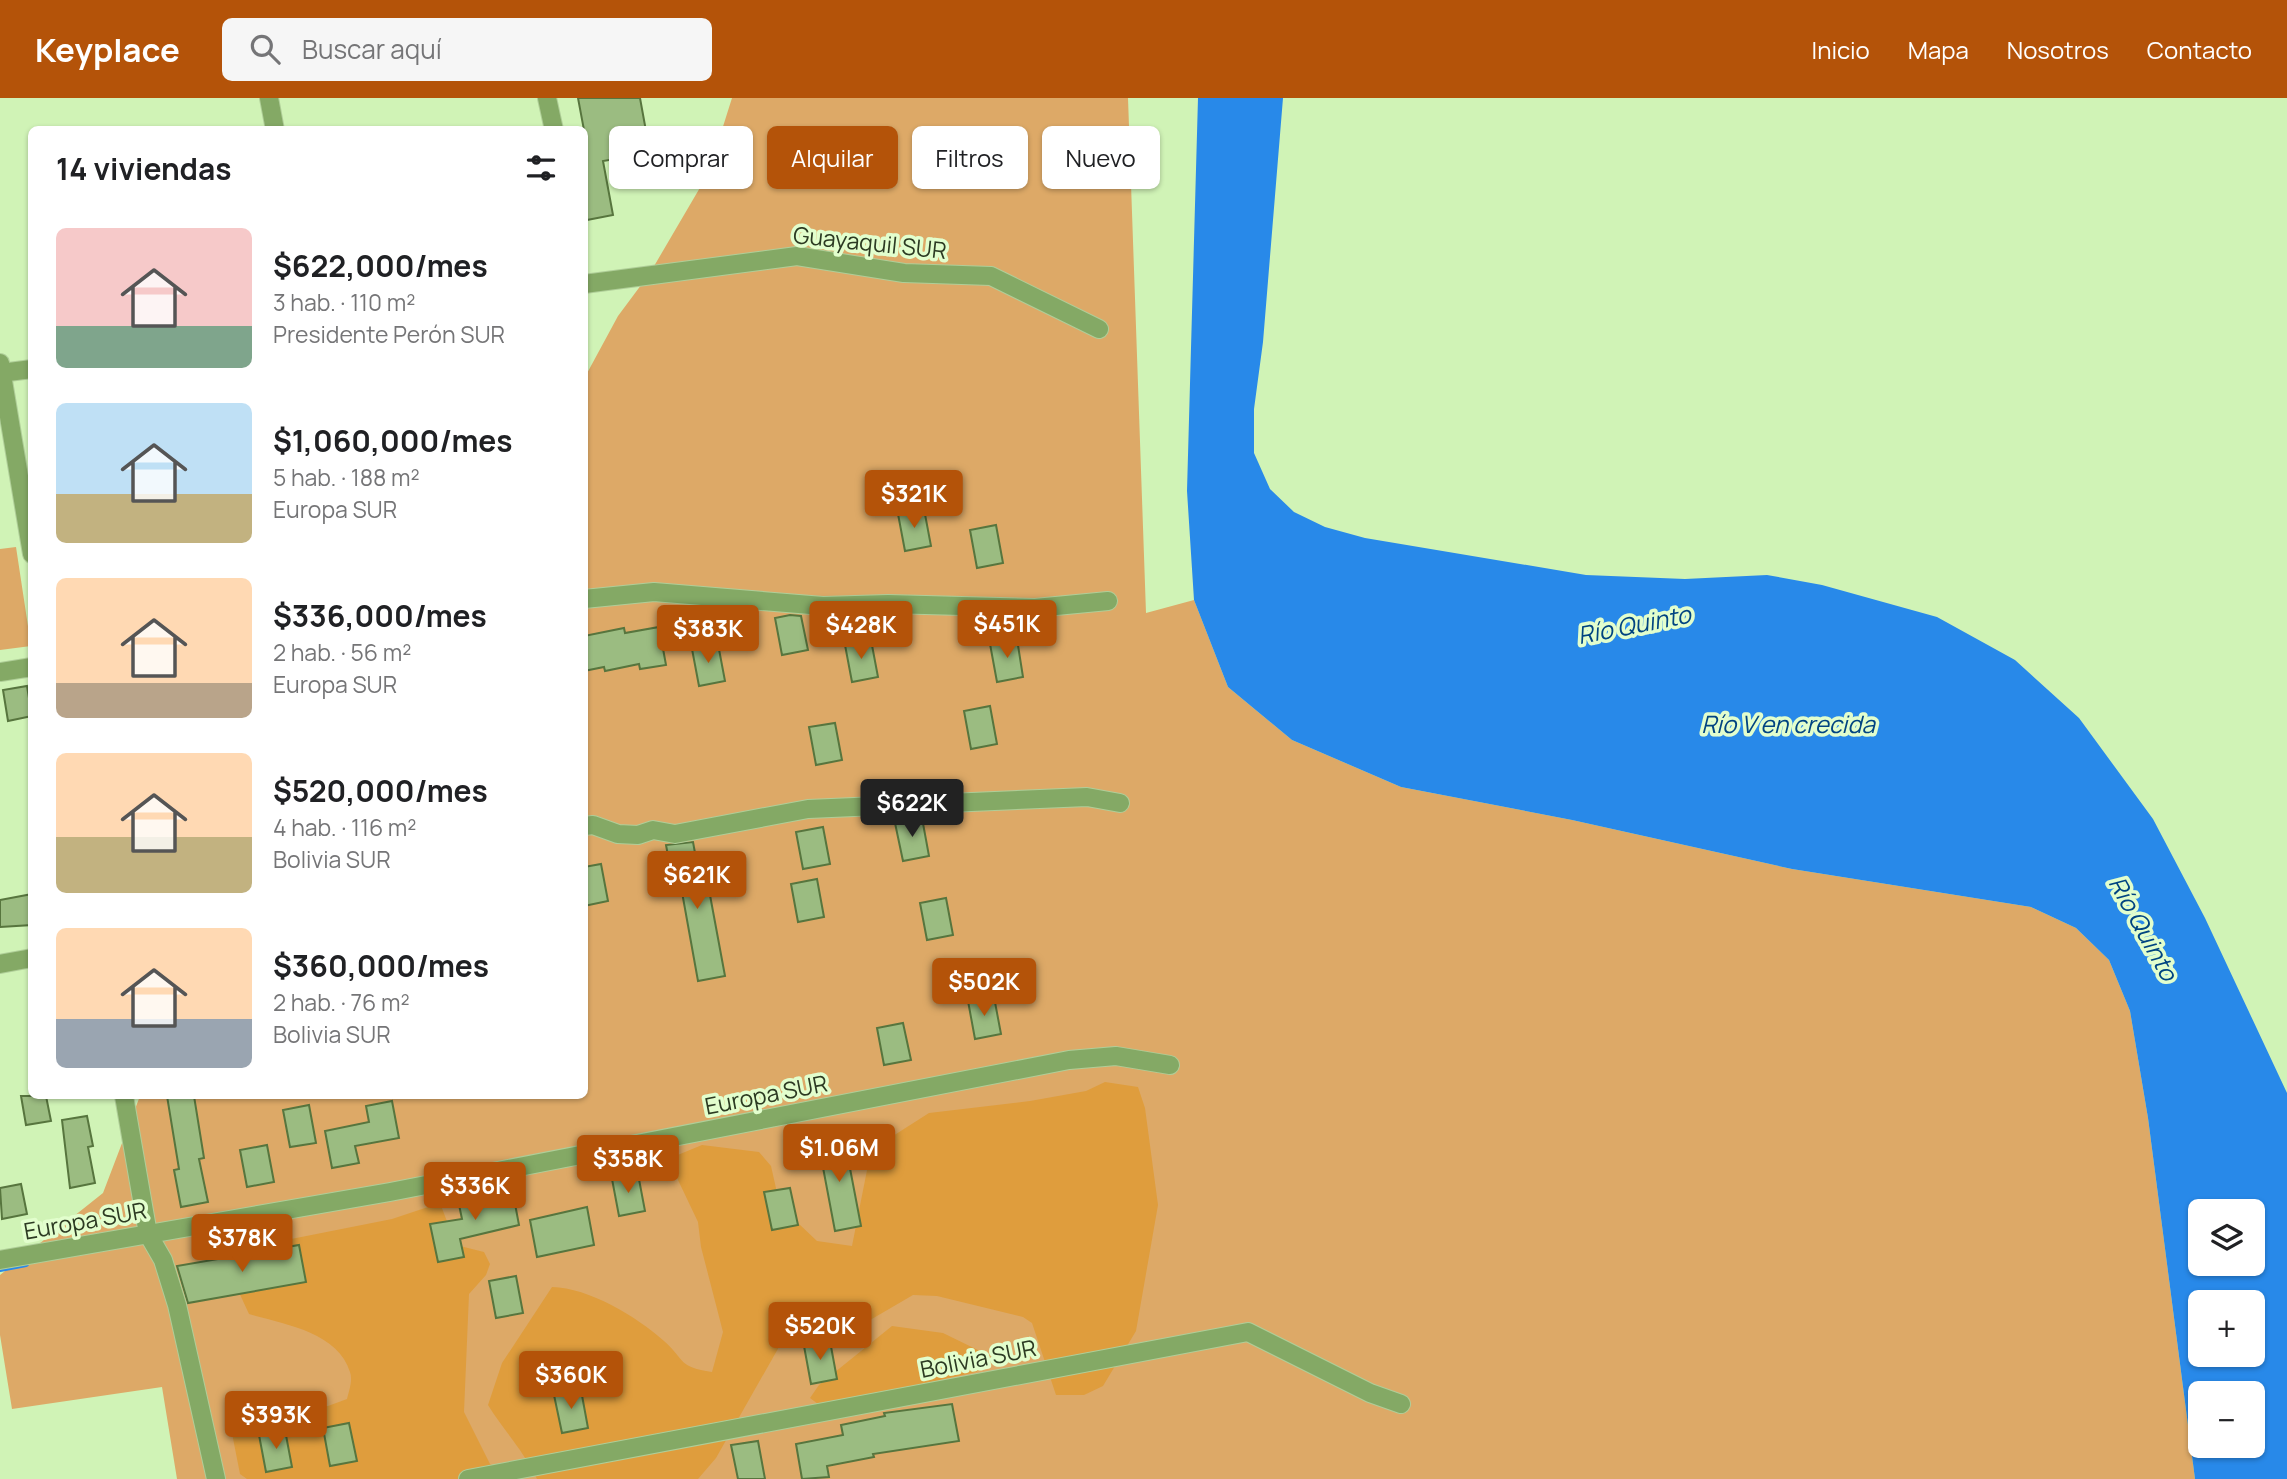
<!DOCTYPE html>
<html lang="es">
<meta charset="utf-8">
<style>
:root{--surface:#fff;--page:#f6f6f6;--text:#202124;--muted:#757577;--accent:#b45309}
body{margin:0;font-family:Manrope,sans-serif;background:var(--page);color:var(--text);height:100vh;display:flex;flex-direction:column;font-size:26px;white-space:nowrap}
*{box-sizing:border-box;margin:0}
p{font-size:23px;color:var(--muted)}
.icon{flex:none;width:38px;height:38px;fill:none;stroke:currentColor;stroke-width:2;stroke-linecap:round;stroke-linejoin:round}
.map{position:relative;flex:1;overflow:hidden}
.drawer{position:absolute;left:28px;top:28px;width:560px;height:973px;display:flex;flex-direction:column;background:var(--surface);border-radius:10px;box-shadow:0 2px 5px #0004}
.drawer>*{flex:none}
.hud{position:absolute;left:609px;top:28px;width:665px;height:63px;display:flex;gap:14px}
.controls{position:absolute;left:2188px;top:1101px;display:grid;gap:14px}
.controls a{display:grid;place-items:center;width:77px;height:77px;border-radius:10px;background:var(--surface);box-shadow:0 2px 5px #0004;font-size:35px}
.price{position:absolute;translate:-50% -60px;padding:0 16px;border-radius:7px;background:var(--accent);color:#fff;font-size:23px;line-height:46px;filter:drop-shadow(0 2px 4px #0008)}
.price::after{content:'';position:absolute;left:50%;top:42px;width:21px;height:16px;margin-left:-10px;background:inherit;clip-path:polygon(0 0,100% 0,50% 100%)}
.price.active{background:#222;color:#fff}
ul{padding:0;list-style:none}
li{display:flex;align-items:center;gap:21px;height:175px;padding:0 28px}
li span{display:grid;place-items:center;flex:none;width:196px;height:140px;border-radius:10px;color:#555}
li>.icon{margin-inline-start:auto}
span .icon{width:84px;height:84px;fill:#fffc;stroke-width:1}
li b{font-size:30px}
h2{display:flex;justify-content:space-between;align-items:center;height:84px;padding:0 28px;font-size:30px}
.chip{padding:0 24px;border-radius:10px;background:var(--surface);box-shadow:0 2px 5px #0004;font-size:24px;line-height:63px}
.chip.active{background:var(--accent);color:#fff}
header{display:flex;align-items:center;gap:42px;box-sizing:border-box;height:98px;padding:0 35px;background:var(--accent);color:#fff}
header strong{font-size:33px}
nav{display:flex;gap:38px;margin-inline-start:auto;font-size:24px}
.search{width:490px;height:63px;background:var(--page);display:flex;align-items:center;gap:18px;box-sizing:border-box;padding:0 24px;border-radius:10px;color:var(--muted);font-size:26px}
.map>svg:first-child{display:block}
</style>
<header>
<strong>Keyplace</strong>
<div class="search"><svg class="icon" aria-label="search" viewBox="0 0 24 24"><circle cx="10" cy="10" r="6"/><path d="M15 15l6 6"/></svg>Buscar aquí</div>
<nav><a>Inicio</a><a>Mapa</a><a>Nosotros</a><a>Contacto</a></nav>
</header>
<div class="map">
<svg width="2287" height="1381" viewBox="0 0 2287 1381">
<rect width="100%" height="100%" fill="#d0f3b6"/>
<path fill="#dda967" d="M 732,0 L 1128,0 L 1146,515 L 1194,502 L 1228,589 L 1292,642 L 1401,689 L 1572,722 L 1792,771 L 2031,809 L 2076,830 L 2109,862 L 2130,913 L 2148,1020 L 2195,1381 L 177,1381 L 162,1289 L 12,1311 L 0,1237 L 0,1177 L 103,1095 L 140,998 L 584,998 L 585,279 L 618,218 L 650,175 L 708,76 Z
M 16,449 L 31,548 L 0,552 L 0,451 Z"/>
<path fill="#df9d3d" d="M 1105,984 L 1138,989 L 1145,1010 L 1158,1107 L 1136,1233 L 1103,1288 L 1084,1297 L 1056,1297 L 1032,1225 L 1023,1219 L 937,1198 L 913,1197 L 841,1239 L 792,1226 L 716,1360 L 698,1381 L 537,1381 C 524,1353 504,1333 488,1307 L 502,1265 L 552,1189 C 589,1190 636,1218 664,1243 C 686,1263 678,1269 712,1274 L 723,1234 L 701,1149 L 698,1124 L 668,1061 L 702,1047 L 759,1054 L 771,1068 L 780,1108 L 817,1143 L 852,1148 L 871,1052 L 929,1015 L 1030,1003 L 1086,993 Z
M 440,1105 L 456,1147 L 484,1154 L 490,1166 L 486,1177 L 469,1196 L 464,1314 L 490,1366 L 520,1381 L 247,1381 L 240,1376 L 229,1320 L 244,1311 L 328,1308 L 347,1301 C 349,1293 353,1282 350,1274 C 338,1234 284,1226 249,1216 L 237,1190 L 266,1146 L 392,1121 Z
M 892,1228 L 943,1235 L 986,1256 L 990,1265 L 976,1274 L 846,1303 L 818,1306 L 810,1300 L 819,1287 Z"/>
<path fill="#2889e9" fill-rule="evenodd" d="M 1198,0 L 1283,0 L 1263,244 L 1254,311 L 1254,355 L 1270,391 L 1294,414 L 1325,429 L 1365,440 L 1586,477 L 1685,481 L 1767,477 L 1822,487 L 1937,519 L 2015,562 L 2079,620 L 2153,721 L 2205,820 L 2287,995 L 2287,1381 L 2195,1381 L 2148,1020 L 2130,913 L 2109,862 L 2076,830 L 2031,809 L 1792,771 L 1572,722 L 1401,689 L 1292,642 L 1228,589 L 1194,502 L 1187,393 ZM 2200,1113 L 2252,1113 L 2252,1166 L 2200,1166 ZM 2200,1204 L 2252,1204 L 2252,1256 L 2200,1256 ZM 2200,1295 L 2252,1295 L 2252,1348 L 2200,1348 Z"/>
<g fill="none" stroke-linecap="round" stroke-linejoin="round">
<path stroke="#2889e9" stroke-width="6" d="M 0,1171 L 26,1166"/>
</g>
<path fill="#9bbc81" stroke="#57753e" stroke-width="2" d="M 578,0 L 640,0 L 650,55 L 603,63 L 613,117 L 587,122 L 584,32 Z
M 924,411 L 931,448 L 905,453 L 898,416 Z
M 996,427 L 1003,465 L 977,470 L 970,432 Z
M 790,517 L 801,518 L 808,552 L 782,557 L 775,520 Z
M 659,529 L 666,567 L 640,571 L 639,566 L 605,573 L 604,569 L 584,573 L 584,538 L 624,530 L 625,535 Z
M 1017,541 L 1023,579 L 997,584 L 990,546 Z
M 871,542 L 878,579 L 852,584 L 845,547 Z
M 718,546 L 725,583 L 699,588 L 692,551 Z
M 27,588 L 32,618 L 8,623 L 3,592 Z
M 990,608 L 997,646 L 971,651 L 964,613 Z
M 835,625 L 842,662 L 816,667 L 809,629 Z
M 922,720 L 929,758 L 903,763 L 895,725 Z
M 823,729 L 830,766 L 803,771 L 796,734 Z
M 693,744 L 700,782 L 707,781 L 725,878 L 698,883 L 680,783 L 673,784 L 666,747 Z
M 601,766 L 608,803 L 584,808 L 584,769 Z
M 817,781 L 824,819 L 798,824 L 791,786 Z
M 32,796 L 32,827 L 0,829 L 0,802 Z
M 946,800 L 953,837 L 927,842 L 920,805 Z
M 994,899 L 1001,936 L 975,941 L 968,903 Z
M 903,925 L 911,962 L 884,967 L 877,930 Z
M 21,998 L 46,998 L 51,1023 L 26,1027 Z
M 167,998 L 194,998 L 204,1060 L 199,1061 L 208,1104 L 181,1109 L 174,1072 L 179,1071 Z
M 392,1003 L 399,1040 L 355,1048 L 359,1065 L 332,1070 L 325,1033 L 369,1024 L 366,1008 Z
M 309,1007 L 316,1045 L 290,1049 L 283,1012 Z
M 87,1018 L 93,1048 L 88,1049 L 95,1085 L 70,1090 L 62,1022 Z
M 844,1039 L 861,1128 L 835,1133 L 818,1043 Z
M 267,1047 L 274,1084 L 247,1089 L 240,1052 Z
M 638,1076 L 645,1113 L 619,1118 L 612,1081 Z
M 21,1086 L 27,1116 L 2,1121 L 0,1090 Z
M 512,1090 L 519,1127 L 460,1141 L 464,1159 L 438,1164 L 430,1126 L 462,1121 L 458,1102 Z
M 790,1090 L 798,1127 L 772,1132 L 764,1094 Z
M 587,1109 L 594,1147 L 537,1159 L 530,1122 Z
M 299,1147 L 306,1184 L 188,1205 L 177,1168 Z
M 516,1178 L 523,1215 L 496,1220 L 489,1183 Z
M 830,1243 L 837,1281 L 811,1286 L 804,1248 Z
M 581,1292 L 588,1330 L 562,1335 L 554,1297 Z
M 952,1306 L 959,1343 L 873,1356 L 874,1359 L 827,1368 L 829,1379 L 802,1381 L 796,1346 L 843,1337 L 841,1327 L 885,1318 L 884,1315 Z
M 349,1325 L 357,1363 L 330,1368 L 323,1330 Z
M 285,1332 L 292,1369 L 266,1374 L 259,1337 Z
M 758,1343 L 765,1381 L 738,1381 L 731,1347 Z"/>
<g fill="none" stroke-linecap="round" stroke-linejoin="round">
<g stroke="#afce98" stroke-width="20">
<path id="street" d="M 269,0 L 275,32
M 547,0 L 554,32
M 584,186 L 797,158 L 904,175 L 991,178 L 1099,231
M 0,265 L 32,456
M 0,275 L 32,271
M 584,501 L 654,494 L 823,508 L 888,506 L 1035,510 L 1108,503
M 0,574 L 32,569
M 584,728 L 593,727 L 618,736 L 638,737 L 653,732 L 675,736 L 808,711 L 1087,699 L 1120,705
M 0,866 L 32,860
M 124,998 L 148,1136 L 163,1162 L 177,1207 L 216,1381
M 0,1162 L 390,1094 L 1069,962 L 1116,958 L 1170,967
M 468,1381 L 1248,1234 L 1370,1295 L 1401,1306"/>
</g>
<use href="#street" stroke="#84a965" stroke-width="18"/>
</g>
<g text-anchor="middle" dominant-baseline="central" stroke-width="7" stroke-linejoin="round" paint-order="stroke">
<g font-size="23" fill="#2c3a22" stroke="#e2fecd">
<text transform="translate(870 144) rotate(6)">Guayaquil SUR</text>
<text transform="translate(766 996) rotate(-11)">Europa SUR</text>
<text transform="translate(85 1122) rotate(-10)">Europa SUR</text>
<text transform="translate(978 1260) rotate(-11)">Bolivia SUR</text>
</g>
<g font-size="24" font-style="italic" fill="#004481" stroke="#e2fecd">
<text transform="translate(1634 526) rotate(-11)">Río Quinto</text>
<text x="1788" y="625">Río V en crecida</text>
<text transform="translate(2144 830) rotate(61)">Río Quinto</text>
</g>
</g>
</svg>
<div class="controls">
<a><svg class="icon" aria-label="layers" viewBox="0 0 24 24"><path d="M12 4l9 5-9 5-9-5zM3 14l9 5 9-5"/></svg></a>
<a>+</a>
<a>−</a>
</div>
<b class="price" style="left:914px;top:432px">$321K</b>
<b class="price" style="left:1007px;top:562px">$451K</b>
<b class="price" style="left:861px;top:563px">$428K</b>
<b class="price" style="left:708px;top:567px">$383K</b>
<b class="price active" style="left:912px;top:741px">$622K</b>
<b class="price" style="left:697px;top:813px">$621K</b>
<b class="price" style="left:984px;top:920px">$502K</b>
<b class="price" style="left:839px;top:1086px">$1.06M</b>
<b class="price" style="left:628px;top:1097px">$358K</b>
<b class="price" style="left:475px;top:1124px">$336K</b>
<b class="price" style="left:242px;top:1176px">$378K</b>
<b class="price" style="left:820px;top:1264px">$520K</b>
<b class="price" style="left:571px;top:1313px">$360K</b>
<b class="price" style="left:276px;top:1353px">$393K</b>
<div class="hud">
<a class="chip">Comprar</a>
<a class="chip active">Alquilar</a>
<a class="chip">Filtros</a>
<a class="chip">Nuevo</a>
</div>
<section class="drawer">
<h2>14 viviendas<svg class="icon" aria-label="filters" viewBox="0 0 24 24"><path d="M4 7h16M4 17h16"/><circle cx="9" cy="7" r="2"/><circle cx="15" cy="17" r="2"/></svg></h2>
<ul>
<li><span style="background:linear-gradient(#f6c9c9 70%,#7fa58c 0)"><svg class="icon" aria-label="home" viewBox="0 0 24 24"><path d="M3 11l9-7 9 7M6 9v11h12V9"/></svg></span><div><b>$622,000/mes</b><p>3 hab. · 110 m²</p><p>Presidente Perón SUR</p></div></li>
<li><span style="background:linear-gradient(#bfe0f5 65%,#c2b280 0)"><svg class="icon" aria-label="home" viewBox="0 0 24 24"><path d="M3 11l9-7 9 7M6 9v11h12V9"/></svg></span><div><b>$1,060,000/mes</b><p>5 hab. · 188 m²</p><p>Europa SUR</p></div></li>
<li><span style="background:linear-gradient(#ffd9b3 75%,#b9a48a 0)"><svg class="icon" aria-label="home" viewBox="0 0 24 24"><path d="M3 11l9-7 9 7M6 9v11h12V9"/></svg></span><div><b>$336,000/mes</b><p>2 hab. · 56 m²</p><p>Europa SUR</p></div></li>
<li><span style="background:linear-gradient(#ffd9b3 60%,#c2b280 0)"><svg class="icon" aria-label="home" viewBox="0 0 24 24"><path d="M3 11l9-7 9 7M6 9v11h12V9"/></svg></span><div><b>$520,000/mes</b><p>4 hab. · 116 m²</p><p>Bolivia SUR</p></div></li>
<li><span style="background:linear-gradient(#ffd9b3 65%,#9aa5b1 0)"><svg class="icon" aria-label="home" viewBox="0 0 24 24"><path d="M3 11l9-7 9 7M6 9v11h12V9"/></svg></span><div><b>$360,000/mes</b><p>2 hab. · 76 m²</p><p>Bolivia SUR</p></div></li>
</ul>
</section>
</div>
